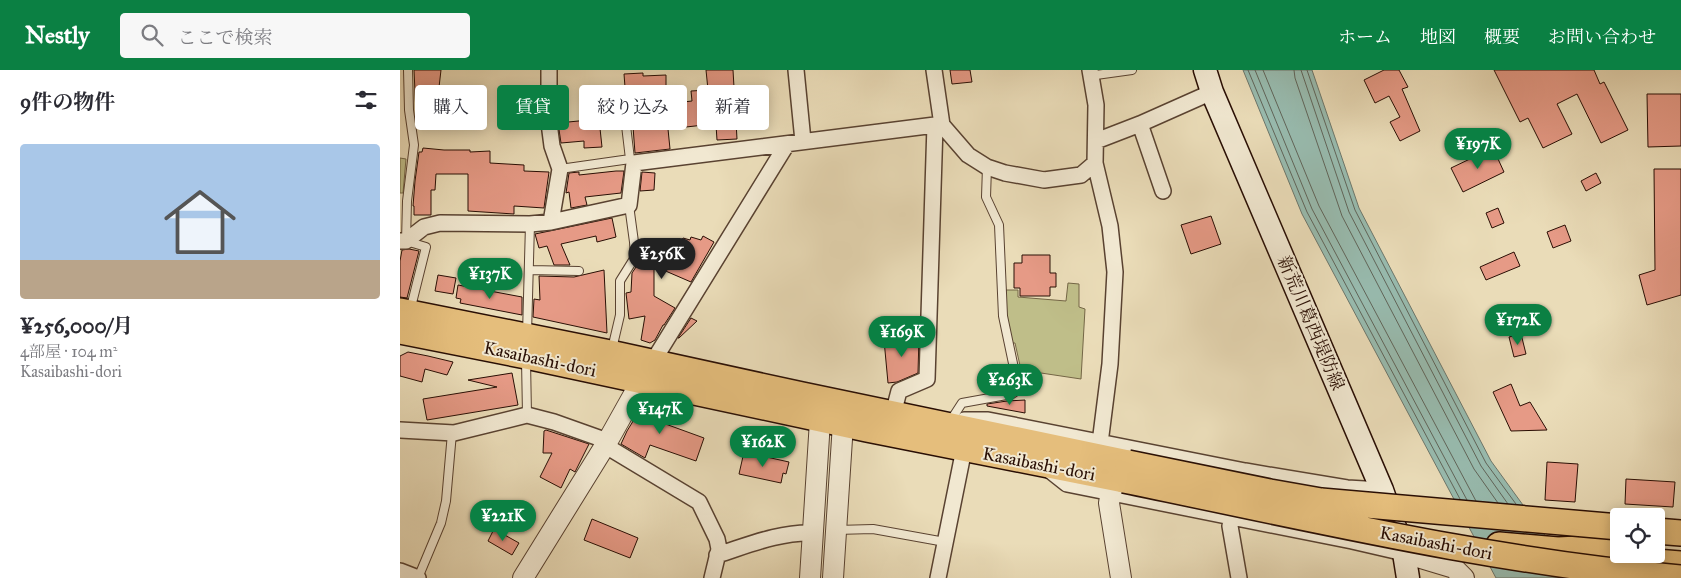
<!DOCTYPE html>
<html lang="ja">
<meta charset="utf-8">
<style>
:root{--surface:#fff;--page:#f7f7f7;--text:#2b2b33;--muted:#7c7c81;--accent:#0b8043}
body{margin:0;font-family:"IM FELL Great Primer","Noto Serif JP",serif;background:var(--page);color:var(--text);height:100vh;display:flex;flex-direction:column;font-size:19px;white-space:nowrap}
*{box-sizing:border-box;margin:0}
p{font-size:16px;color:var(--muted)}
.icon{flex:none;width:28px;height:28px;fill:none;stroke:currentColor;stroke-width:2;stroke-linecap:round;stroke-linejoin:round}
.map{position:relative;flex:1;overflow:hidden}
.panel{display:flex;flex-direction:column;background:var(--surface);width:400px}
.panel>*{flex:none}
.banner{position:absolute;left:15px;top:15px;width:475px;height:45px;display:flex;gap:10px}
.fabs{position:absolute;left:1210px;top:438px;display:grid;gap:10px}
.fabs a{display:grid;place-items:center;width:55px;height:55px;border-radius:5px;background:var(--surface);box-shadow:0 2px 12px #0003;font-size:25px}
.price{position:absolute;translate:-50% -42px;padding:0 11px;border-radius:18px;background:var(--accent);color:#fff;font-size:16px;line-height:32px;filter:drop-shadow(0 1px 2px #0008)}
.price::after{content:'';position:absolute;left:50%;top:30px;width:15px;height:11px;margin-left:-8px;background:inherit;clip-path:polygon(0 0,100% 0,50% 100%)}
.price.active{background:#222;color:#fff}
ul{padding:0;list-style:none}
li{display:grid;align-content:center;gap:10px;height:265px;padding:0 20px}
li span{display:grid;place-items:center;height:155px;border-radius:5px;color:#555}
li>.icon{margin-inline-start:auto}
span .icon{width:90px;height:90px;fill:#fffc;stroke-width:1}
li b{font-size:21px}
h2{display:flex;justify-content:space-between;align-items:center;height:60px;padding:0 20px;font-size:21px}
.tag{padding:0 18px;border-radius:5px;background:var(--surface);box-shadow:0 2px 12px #0003;font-size:18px;line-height:45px}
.tag.active{background:var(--accent);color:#fff}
header{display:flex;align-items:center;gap:30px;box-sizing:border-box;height:70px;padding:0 25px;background:var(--accent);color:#fff}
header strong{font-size:24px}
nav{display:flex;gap:28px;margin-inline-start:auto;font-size:18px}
.search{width:350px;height:45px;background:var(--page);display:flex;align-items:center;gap:12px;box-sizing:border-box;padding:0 18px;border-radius:5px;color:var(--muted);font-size:19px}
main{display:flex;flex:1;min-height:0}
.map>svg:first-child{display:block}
</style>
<header>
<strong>Nestly</strong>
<div class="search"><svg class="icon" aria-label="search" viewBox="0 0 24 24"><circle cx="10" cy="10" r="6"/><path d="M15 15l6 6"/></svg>ここで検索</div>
<nav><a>ホーム</a><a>地図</a><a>概要</a><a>お問い合わせ</a></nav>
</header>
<main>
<section class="panel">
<h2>9件の物件<svg class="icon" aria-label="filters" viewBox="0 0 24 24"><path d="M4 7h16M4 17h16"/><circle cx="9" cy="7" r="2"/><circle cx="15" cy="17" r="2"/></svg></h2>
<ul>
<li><span style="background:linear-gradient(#a9c7e8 75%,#b9a48a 0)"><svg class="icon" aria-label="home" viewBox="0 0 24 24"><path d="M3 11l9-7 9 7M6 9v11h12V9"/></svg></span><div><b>¥256,000/月</b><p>4部屋 · 104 m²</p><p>Kasaibashi-dori</p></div></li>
</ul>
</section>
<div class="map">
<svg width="1281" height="508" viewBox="0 0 1281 508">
<rect width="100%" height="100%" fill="#eadcb8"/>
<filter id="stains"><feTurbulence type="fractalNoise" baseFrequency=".004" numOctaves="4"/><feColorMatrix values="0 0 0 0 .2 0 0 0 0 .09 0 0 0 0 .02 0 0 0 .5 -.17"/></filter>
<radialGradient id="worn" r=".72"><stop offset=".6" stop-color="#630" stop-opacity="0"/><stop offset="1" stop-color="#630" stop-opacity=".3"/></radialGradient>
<path fill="#bfbe89" stroke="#746646" d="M 0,88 L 6,89 L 3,123 L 0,123 Z
M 668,213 L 679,214 L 679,237 L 685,239 L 681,309 L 621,300 L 615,273 L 612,273 L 605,249 L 606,220 L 618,220 L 618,227 L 666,231 Z"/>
<path fill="#98bcb0" stroke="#6c766b" d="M 843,0 L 912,0 L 959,138 L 1091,391 L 1176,508 L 1096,508 L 902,144 Z"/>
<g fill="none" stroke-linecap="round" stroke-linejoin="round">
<path stroke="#60655a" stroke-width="1" d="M 848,0 L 907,142 L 1060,429
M 855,0 L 912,139 L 1067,430
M 863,0 L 919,136 L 1076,431
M 894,0 L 895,8 L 942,146 L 1074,399 L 1098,433
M 901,0 L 949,142 L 1081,396 L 1108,434
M 907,0 L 955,140 L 1086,393 L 1116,434"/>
</g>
<path fill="#e69a86" stroke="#290e04" d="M 14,0 L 41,0 L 38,26 L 70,24 L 71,41 L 16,44 Z
M 306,0 L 333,0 L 337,69 L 317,70 L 316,55 L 305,56 L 304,55 L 268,59 L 270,79 L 235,83 L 230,17 L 225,17 L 224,4 L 243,3 L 243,6 L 266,5 L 266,34 L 292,31 L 291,21 L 308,20 Z
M 550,0 L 570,0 L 572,12 L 552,14 Z
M 984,0 L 999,0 L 1008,17 L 1002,19 L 1020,61 L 1000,71 L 990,52 L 1000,47 L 989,26 L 975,33 L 964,10 Z
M 1094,0 L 1194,0 L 1200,14 L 1204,12 L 1228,60 L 1201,73 L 1177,24 L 1157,34 L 1172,64 L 1143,78 L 1128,48 L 1120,52 Z
M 1247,24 L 1281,24 L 1281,76 L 1248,77 Z
M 110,34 L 140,36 L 140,52 L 109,50 Z
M 199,49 L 202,77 L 184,78 L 184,71 L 161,73 L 158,53 Z
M 23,78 L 44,80 L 70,80 L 70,82 L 90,81 L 90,93 L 124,95 L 124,101 L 149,102 L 144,138 L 114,136 L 114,144 L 68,141 L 68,104 L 36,104 L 35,120 L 31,120 L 31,145 L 14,145 L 14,136 L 13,136 L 15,111 L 19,82 L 22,82 Z
M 1093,78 L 1104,102 L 1063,122 L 1051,98 Z
M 1254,99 L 1281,99 L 1281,225 L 1247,235 L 1239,205 L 1255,200 Z
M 216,101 L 224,101 L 221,123 L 185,127 L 187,135 L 171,138 L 169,122 L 166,123 L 169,103 L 179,102 L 179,105 Z
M 242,102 L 255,103 L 254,120 L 240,121 Z
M 1196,103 L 1201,113 L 1186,121 L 1181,111 Z
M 1098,138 L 1104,153 L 1092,158 L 1086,143 Z
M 811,146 L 821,174 L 791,184 L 781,155 Z
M 212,148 L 216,167 L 197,172 L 196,166 L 161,174 L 170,195 L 154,195 L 147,176 L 139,178 L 135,164 Z
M 1165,155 L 1171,171 L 1153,178 L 1147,162 Z
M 303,166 L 314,172 L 291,212 L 254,196 L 254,226 L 275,238 L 264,255 L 263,255 L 255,270 L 250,273 L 241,270 L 245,246 L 229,249 L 226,223 L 231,222 L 232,203 L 236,197 L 242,197 L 241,174 L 281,172 L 283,168 L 290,170 L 291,167 L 301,170 Z
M 9,179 L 19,181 L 7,228 L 0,227 L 0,191 L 2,180 Z
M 1114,182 L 1120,196 L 1086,210 L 1080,197 Z
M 622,185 L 650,185 L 650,203 L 656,203 L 656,217 L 650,217 L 650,226 L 620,226 L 620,218 L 614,218 L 614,193 L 622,193 Z
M 204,200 L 207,263 L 133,247 L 134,229 L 140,230 L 139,206 L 174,207 Z
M 38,205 L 56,208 L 53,224 L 35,221 Z
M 58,215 L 122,227 L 122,245 L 60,233 L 61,229 L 56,228 Z
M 291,248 L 297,251 L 279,268 L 278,268 Z
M 1121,264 L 1126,284 L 1114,287 L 1109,267 Z
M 519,267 L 518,303 L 497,312 L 488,313 L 484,270 Z
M 8,282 L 28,286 L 53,292 L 47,305 L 25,299 L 22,312 L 0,306 L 0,286 Z
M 112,303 L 118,335 L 27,350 L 23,329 L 97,317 L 68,310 Z
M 1111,314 L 1120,336 L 1130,332 L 1147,360 L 1111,361 L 1093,322 Z
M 625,330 L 625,343 L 587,336 L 587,334 L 607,331 Z
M 251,332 L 267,335 L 260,352 L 304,368 L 296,391 L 250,375 L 245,388 L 221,374 L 227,361 L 243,335 Z
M 146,360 L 189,374 L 175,402 L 170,399 L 161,418 L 140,407 L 152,383 L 143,383 L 144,361 Z
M 344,382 L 389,392 L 386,404 L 383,403 L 381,413 L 339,404 Z
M 1147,392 L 1178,394 L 1175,432 L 1145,430 Z
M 1226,409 L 1275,412 L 1273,437 L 1225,434 Z
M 192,449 L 238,468 L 230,488 L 184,470 Z
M 94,459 L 119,473 L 112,485 L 88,471 Z"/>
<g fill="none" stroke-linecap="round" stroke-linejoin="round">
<g stroke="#594231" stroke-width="10">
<path id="service" d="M 8,0 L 9,40 L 14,75 L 7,131 L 6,171 L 26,177 L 10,241
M 691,10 L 696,5 L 732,0
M 222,22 L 230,89
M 160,99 L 230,89 L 234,93
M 130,200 L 179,201
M 127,264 L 130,154
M 212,279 L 220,245 L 220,211 L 235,187 L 234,172 L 229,135
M 126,290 L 127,345
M 551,350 L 562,333 L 612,324 L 615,322 L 615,303 L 603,246 L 599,155 L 586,127 L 587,97
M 436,460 L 473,459 L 545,472
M 18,508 L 41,453 L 46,431 L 52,363"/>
</g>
<g stroke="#594231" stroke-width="18">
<path id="minor" d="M 149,0 L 149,53 L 152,76 L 160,99 L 151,152
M 396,0 L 403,71
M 534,0 L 542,55
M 690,0 L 696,35 L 695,93 L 710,156 L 715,202 L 710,294 L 700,373
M 740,54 L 763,121
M 696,71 L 740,54 L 812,22
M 0,171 L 6,171 L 24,157 L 40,153 L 130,154 L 151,152 L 229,135 L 234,93 L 535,55 L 542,55 L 568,85 L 587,97 L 605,103 L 644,110 L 681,105 L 695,93
M 252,293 L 387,74
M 493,344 L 499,321 L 527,309 L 535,55
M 564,350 L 588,350 L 845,401 L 947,418 L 982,420
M 0,360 L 54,363 L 127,345 L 154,352 L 199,368 L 211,379 L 299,432 L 317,469 L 319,479 L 312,508
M 648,399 L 667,414 L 952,471 L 1004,483
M 832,447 L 830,456 L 839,508
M 317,485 C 349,475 379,462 412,463
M 0,501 L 18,508
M 538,508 L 564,379"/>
</g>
<g stroke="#594231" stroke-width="22">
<path id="tertiary" d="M 711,422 L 709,433 L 721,508
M 1004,483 L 1054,498 L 1064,508
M 123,508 L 206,374 L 248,299
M 410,508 L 421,335
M 433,508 L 444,338"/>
</g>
<g stroke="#290e04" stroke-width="25">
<path id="secondary" d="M 805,0 L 812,22 L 982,420 L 1004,483 L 1008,508"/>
</g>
<g stroke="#290e04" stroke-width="28">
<path id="primary" d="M 0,241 L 210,283 L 402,325 L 728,393
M 0,261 L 126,286 L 467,359 L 724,410
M 1256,461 L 1281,463
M 1099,475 L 1158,480 L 1219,477
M 1199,496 L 1207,488 L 1281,494"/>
</g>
<use href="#service" stroke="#f1e8d1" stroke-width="8"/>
<use href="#minor" stroke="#f1e8d1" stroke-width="15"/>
<use href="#tertiary" stroke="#f1e8d1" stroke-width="20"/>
<use href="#secondary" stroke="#f1e8d1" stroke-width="22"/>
<use href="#primary" stroke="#e5be7c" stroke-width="25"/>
<g stroke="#290e04" stroke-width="28" stroke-linecap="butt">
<path id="primary-bridge" d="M 728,393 L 870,422 L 921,431 L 1219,457
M 724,410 C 909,448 1093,492 1281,508"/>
</g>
<use href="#primary-bridge" stroke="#e5be7c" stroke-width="25"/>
</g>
<g text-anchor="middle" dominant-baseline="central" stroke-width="4" stroke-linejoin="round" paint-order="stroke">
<g font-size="18" fill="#290e04" stroke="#f1e8d1">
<text transform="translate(911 253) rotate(67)">新荒川葛西堤防線</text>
<text transform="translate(140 289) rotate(12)">Kasaibashi-dori</text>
<text transform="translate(639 394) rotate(11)">Kasaibashi-dori</text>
<text transform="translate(1036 473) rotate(11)">Kasaibashi-dori</text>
</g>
</g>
<rect width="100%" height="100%" filter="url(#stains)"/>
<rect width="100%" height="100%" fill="url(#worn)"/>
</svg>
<div class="fabs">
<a><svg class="icon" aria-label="locate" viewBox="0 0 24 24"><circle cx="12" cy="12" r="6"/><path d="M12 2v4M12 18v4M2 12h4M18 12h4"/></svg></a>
</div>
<b class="price" style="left:1078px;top:100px">¥197K</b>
<b class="price active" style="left:262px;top:210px">¥256K</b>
<b class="price" style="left:90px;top:230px">¥137K</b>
<b class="price" style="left:1118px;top:276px">¥172K</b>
<b class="price" style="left:502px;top:288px">¥169K</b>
<b class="price" style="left:610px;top:336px">¥263K</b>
<b class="price" style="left:260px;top:365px">¥147K</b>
<b class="price" style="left:363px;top:398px">¥162K</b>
<b class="price" style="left:103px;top:472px">¥221K</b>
<div class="banner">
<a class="tag">購入</a>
<a class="tag active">賃貸</a>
<a class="tag">絞り込み</a>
<a class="tag">新着</a>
</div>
</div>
</main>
